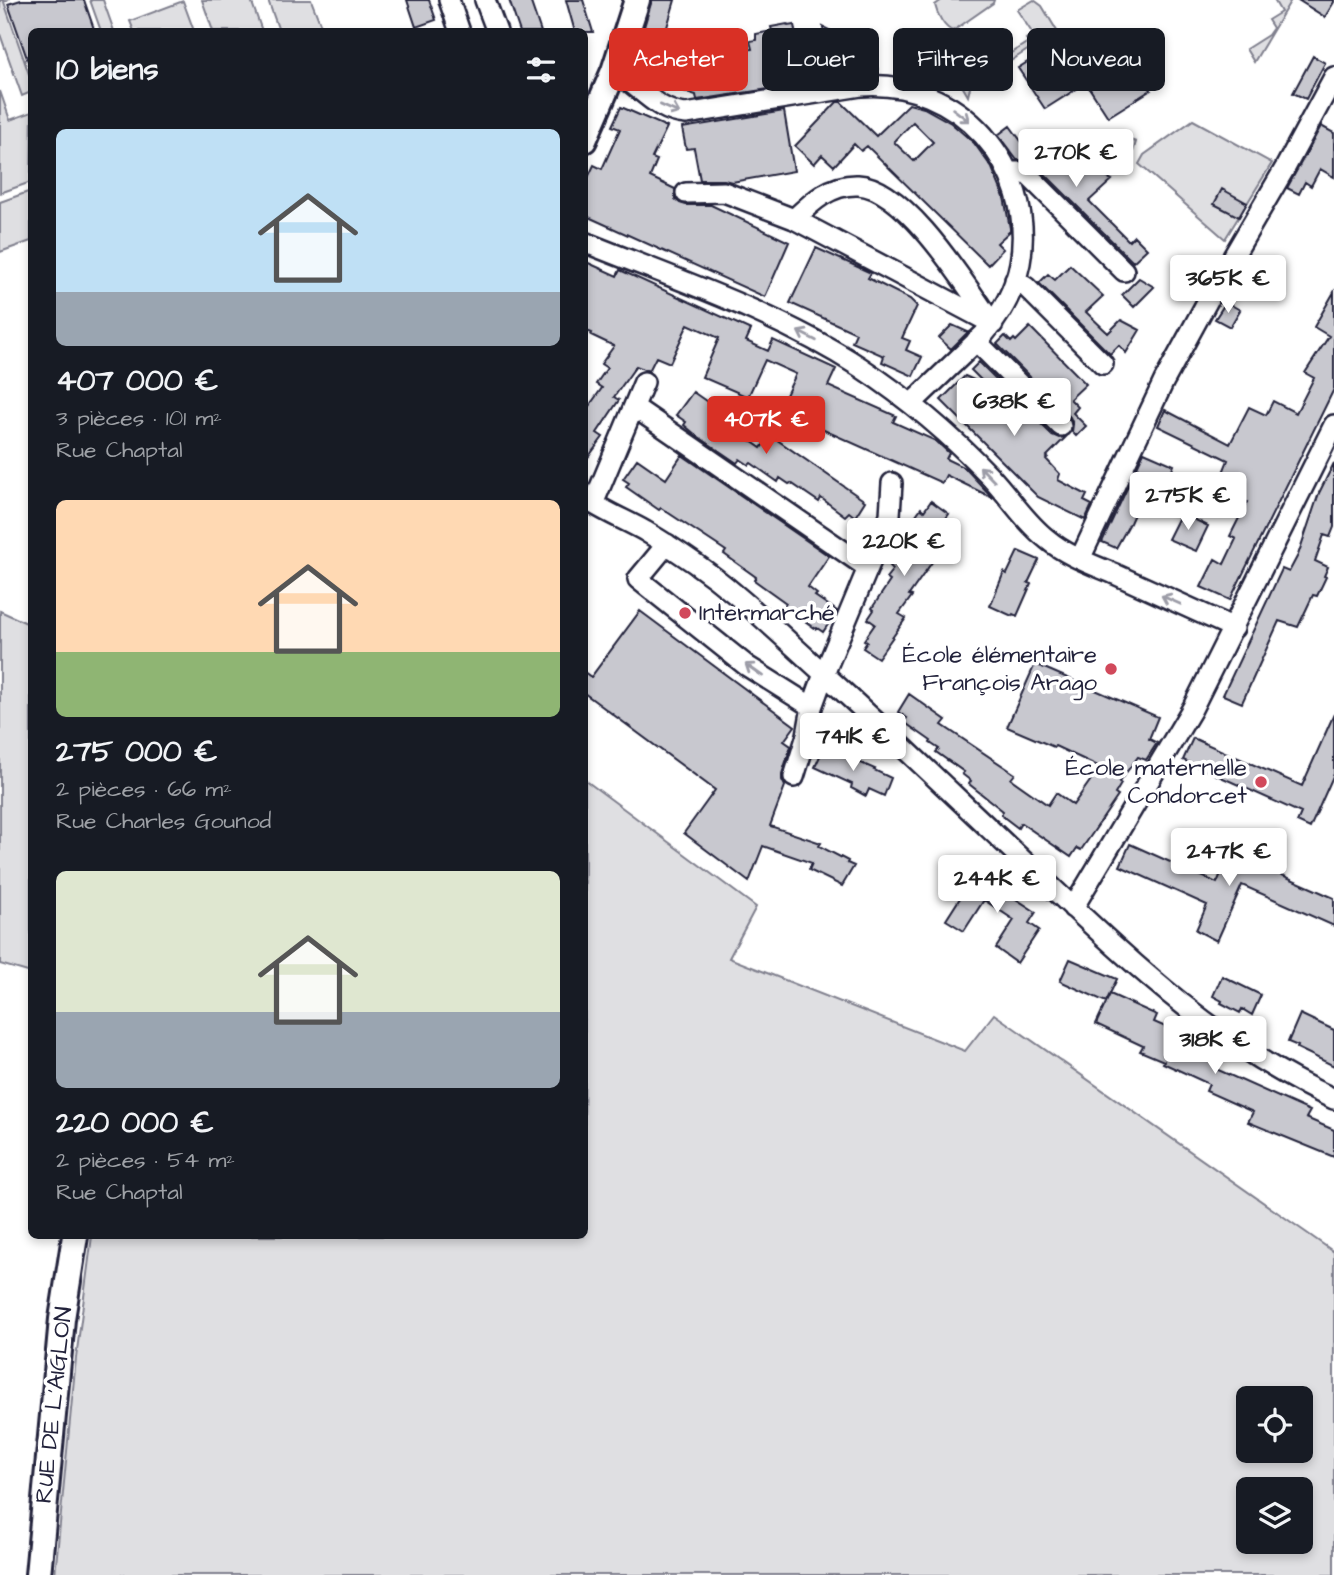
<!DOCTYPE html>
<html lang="fr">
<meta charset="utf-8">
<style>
:root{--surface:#171b24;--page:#20242c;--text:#f1f3f6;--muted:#9ea1a6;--accent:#d93025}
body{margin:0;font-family:"Architects Daughter",sans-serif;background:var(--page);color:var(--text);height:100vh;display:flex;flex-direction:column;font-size:26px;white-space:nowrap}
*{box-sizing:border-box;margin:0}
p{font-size:23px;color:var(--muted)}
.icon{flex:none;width:38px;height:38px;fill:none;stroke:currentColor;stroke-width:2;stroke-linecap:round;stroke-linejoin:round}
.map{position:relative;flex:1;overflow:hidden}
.sheet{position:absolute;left:28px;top:28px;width:560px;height:1211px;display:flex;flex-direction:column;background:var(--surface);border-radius:10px;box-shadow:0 4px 10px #0003}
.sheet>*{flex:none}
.banner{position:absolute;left:609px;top:28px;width:620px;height:63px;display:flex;gap:14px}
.fabs{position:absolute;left:1236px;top:1386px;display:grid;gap:14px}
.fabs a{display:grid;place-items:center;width:77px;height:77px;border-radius:10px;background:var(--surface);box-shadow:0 4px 10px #0003;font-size:35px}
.price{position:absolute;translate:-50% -60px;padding:0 16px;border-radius:7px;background:#fff;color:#222;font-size:23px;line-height:46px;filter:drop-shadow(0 2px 4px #0008)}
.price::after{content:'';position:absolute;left:50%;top:42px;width:21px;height:16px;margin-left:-10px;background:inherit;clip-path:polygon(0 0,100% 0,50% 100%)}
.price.selected{background:var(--accent);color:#fff}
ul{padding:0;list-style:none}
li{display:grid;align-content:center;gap:14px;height:371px;padding:0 28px}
li span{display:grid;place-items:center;height:217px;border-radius:10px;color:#555}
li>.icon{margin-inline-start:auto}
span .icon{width:126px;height:126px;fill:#fffc;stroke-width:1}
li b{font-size:30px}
h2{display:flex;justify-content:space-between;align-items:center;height:84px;padding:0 28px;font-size:30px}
.pill{padding:0 24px;border-radius:10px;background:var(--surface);box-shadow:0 4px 10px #0003;font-size:24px;line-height:63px}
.pill.selected{background:var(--accent);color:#fff}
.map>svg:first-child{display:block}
</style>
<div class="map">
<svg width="1334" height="1575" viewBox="0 0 1334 1575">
<rect width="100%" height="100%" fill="#fff"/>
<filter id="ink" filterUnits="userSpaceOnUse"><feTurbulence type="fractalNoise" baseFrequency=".0143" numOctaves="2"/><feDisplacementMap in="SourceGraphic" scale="14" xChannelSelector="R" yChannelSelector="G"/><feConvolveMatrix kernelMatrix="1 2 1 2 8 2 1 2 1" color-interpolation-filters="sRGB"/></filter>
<g filter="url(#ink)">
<path fill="#dfdfe2" stroke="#80808e" stroke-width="2" fill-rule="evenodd" d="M 0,0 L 7,0 L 4,2 L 31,80 L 31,92 L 22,96 L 0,34 Z
M 90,0 L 103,0 L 114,31 L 101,31 Z
M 202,0 L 251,0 L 262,31 L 213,31 Z
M 268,0 L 311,0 L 323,31 L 279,31 Z
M 942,0 L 994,0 L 993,3 L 953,31 C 944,28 937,14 935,5 Z
M 1034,0 L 1042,6 L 1057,31 L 975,84 L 977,75 L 1028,42 L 1026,39 L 1033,34 L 1017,10 Z
M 1274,0 L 1291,0 L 1254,62 L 1246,49 L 1268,35 L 1273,28 L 1268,20 L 1281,12 Z
M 183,1 L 194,31 L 134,31 L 130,21 Z
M 962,41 L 976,62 L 968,96 L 954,72 L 950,49 Z
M 0,91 L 10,120 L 32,112 L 31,182 L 0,193 Z
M 1193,120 L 1272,163 L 1225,239 L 1139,164 L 1144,155 Z
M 1102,131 L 1136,142 L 1129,165 L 1095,154 Z
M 31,191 L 31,241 L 0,252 L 0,202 Z
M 0,611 L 31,625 L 31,973 L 0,964 Z
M 585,780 L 756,907 L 729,958 L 965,1051 L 994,1014 L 1334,1252 L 1334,1575 L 55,1575 L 76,1358 L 92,1236 L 584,1236 ZM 1248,1398 L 1300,1398 L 1300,1451 L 1248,1451 ZM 1248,1489 L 1300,1489 L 1300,1542 L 1248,1542 Z"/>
<path fill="#c8c8cf" stroke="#22223b" stroke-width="2" fill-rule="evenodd" d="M 21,0 L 84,0 L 95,32 L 32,32 L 32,63 L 29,64 L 8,4 Z
M 407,0 L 429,0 L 436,20 L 416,27 Z
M 509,0 L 530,0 L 541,32 L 520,32 Z
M 566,0 L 583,0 L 593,32 L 575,32 Z
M 652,0 L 675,0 L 665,34 L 669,36 L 659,67 L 639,61 L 649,29 L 644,27 Z
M 1298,0 L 1334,0 L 1334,2 L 1325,17 Z
M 787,24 L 788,26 L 794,25 L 797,41 L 824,36 L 823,27 L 841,36 L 846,61 L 875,56 L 878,72 L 697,100 L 696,95 L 671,87 L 679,66 L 700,72 L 718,69 L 717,63 L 719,63 L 718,55 L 752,49 L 750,41 L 756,40 L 756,34 L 772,31 L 771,27 Z
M 1061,41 L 1084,76 L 1125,49 L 1151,90 L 1108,117 L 1086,83 L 1045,109 L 1018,68 Z
M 949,47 L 962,67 L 939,82 L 927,61 Z
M 1313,56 L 1325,63 L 1306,99 L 1293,93 Z
M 837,102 L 841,102 L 876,136 L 909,104 L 924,108 L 951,123 L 974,143 L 992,168 L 1004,197 L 1010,228 L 1010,231 L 997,243 L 1003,249 L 988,265 L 867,146 L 861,151 L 854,144 L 834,166 L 822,155 L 814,164 L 795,146 ZM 913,122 L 933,142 L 914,161 L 894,142 Z
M 621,107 L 667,127 L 652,158 L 657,160 L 650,177 L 675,189 L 675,199 L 680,203 L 686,205 L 711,205 L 789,242 L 765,297 L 584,215 L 584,186 L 594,165 L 602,169 L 620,129 L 612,126 Z
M 784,111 L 794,171 L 732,182 L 724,180 L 700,180 L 694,148 L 686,149 L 682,128 Z
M 1010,126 L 1038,164 L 1045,157 L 1049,161 L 1057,150 L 1112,180 L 1089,201 L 1129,241 L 1134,236 L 1147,249 L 1133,262 L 1034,163 L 1026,160 L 1017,160 L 998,135 Z
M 1321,126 L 1334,133 L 1334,177 L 1320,169 L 1311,186 L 1305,182 L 1299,194 L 1287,188 Z
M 1222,189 L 1247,203 L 1239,217 L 1214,204 Z
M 816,248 L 871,273 L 868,278 L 910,299 L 917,306 L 902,338 L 910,341 L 906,350 L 922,357 L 913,376 L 882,362 L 884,356 L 852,342 L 856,333 L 790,303 Z
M 584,261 L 617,276 L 620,270 L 751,330 L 746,341 L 768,351 L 773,340 L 836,369 L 828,386 L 896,416 L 893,422 L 936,441 L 949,453 L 946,459 L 965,468 L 993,498 L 946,475 L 942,483 L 779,410 L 796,374 L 765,360 L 748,397 L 702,377 L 719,338 L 688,324 L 670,363 L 656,357 L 649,371 L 636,366 L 614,397 L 619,400 L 597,433 L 603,437 L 584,463 L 584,413 L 602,388 L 596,384 L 607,368 L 601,364 L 614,346 L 591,335 L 592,333 L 584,330 Z
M 1070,265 L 1103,296 L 1086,312 L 1108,333 L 1121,320 L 1140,330 L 1126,353 L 1119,345 L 1110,354 L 1039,283 L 1048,274 L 1055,280 Z
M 1139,278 L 1154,287 L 1134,307 L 1122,295 Z
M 1334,292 L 1334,389 L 1230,600 L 1201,587 L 1215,559 L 1224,564 L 1236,539 L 1230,536 L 1247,502 L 1236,497 L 1238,494 L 1218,485 L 1228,460 L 1158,426 L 1165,410 L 1230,444 L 1249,407 L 1266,415 L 1273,401 L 1296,413 L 1314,378 L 1305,373 L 1329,336 L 1314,327 Z
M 1226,302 L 1240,310 L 1230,327 L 1215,319 Z
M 952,325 L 968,332 L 951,349 L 939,338 Z
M 1030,327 L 1086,384 L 1070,399 L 1078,407 L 1073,413 L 1086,426 L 1076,436 L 1072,432 L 1073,424 L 1070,417 L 997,344 L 1005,336 L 1011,342 L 1014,339 L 1016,341 Z
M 979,362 L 1052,435 L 1059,438 L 1066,437 L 1047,456 L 1048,457 L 1046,459 L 1060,474 L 1058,480 L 1087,495 L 1084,501 L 1092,505 L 1085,520 L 1038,497 L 941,400 L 965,376 L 987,386 L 971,370 Z
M 693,392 L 729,417 L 725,423 L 761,448 L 770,435 L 865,501 L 855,517 L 849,512 L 845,516 L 821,498 L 819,502 L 791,483 L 789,484 L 780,478 L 778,482 L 751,463 L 749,465 L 740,459 L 737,463 L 696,435 L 684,425 L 686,422 L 676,415 Z
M 1144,452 L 1174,465 L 1169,478 L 1153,471 L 1130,523 L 1116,548 L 1102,542 Z
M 682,455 L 829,556 L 808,587 L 817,594 L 815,596 L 837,611 L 823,632 L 817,628 L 816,629 L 784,606 L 786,603 L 754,580 L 756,577 L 724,554 L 726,551 L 661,508 L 659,510 L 626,487 L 629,483 L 623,479 L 637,459 L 666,479 Z
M 1334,463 L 1334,527 L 1330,537 L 1324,535 L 1315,561 L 1328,567 L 1324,576 L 1326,577 L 1317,596 L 1313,595 L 1298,627 L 1279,621 L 1242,703 L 1223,695 L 1282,569 L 1289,572 L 1298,555 L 1319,493 Z
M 931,501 L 949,514 L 925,548 L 937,555 L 909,595 L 912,596 L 899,614 L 906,618 L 878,658 L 863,648 L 867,642 L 864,640 L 875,624 L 868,619 L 874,610 L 872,608 L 890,581 L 886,578 L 893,569 L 890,566 L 909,540 L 906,537 L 912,529 L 908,526 L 921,508 L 924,511 Z
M 1181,513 L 1208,526 L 1196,551 L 1168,539 Z
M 1018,551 L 1039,560 L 1028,583 L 1031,584 L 1017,616 L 1013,614 L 1012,616 L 990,606 L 1004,572 L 1007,574 Z
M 640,611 L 795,726 L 784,741 L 791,746 L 782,774 L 782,780 L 785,786 L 770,826 L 821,843 L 819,846 L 848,861 L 847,863 L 854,866 L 842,886 L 809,870 L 812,863 L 763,846 L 749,882 L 684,833 L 715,790 L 584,693 L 584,672 L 591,677 Z
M 1035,664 L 1158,717 L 1149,739 L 1157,743 L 1146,760 L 1138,757 L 1119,782 L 1121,784 L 1115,794 L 1118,796 L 1081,850 L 1077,848 L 1071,857 L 1021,823 L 1018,828 L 1001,815 L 1003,811 L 969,784 L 971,781 L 962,774 L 964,772 L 936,752 L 939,749 L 930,743 L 931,741 L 904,722 L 907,718 L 898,712 L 909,694 L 946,720 L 942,725 L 1015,774 L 1011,779 L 1048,805 L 1056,793 L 1073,805 L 1100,767 L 1055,746 L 1054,747 L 1007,727 Z
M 1334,714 L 1334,774 L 1310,828 L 1297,822 L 1301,813 L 1183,760 L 1193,738 L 1302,786 Z
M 824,747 L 875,769 L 874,770 L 891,778 L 884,796 L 869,789 L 866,796 L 851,788 L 852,784 L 815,767 Z
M 1130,844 L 1217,883 L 1230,852 L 1334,898 L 1334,926 L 1242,885 L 1217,941 L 1196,930 L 1207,905 L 1120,866 Z
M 976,873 L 1036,912 L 1029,923 L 1039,930 L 1017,963 L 996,948 L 1014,920 L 984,900 L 964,931 L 946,920 Z
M 1070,959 L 1117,979 L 1106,1002 L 1060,981 Z
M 1222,976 L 1261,995 L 1252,1015 L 1242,1009 L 1240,1013 L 1221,1003 L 1222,1001 L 1213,996 Z
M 1110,994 L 1157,1015 L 1154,1022 L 1177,1032 L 1173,1041 L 1219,1062 L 1216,1069 L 1310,1111 L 1306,1118 L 1334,1130 L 1334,1157 L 1248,1122 L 1253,1112 L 1206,1091 L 1209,1084 L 1163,1063 L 1164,1061 L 1140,1051 L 1143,1046 L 1096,1024 Z
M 1300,1014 L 1334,1030 L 1334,1066 L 1297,1048 L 1298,1046 L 1288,1042 Z"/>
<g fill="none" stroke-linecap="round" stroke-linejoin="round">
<g stroke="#22223b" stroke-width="24">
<path id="minor" d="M 449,0 L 460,32
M 485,0 L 497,32
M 614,71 C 639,85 656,112 686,114 L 861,86 C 958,78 1037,166 1020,263 C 1015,290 1002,313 984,334 L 911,404
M 1008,172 L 1025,172 L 1124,271
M 686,193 L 724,192 L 794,219 L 993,324
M 794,219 C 813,201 831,184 858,185 C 905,187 965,284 990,320
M 584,242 C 678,280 775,312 860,367 C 907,398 951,435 990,476 C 1009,496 1025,522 1047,539 C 1067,556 1094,565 1117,575 C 1156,593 1195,610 1234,628
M 1015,280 L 1026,287 L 1103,364
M 976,341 L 1061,426
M 634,407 L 868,568
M 584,498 C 603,511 625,520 645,531 C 677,550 708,571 736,595 C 766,620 794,647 823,673 C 898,741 970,811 1044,880 C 1135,966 1218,1046 1334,1099
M 593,504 L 644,382
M 667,544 L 638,579 L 747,666 L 812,707
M 1080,559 L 1164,381 L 1213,291 L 1285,168 L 1334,77
M 794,777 L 807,735 L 812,707 L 824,674 L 890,515 L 892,483
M 1073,908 L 1192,709 L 1334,425"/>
</g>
<g stroke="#22223b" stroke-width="30">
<path id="major" d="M 584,140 L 614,71 L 637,0
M 38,1575 L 62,1319 L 75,1236"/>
</g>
<use href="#minor" stroke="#fff" stroke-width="19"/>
<use href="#major" stroke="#fff" stroke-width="24"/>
</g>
<defs><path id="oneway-shaft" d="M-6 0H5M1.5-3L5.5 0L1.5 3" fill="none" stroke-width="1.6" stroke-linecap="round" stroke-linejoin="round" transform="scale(1.75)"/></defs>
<g stroke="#9c9ca7">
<use href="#oneway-shaft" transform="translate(670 109) rotate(23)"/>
<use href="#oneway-shaft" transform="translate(961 115) rotate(37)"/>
<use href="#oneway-shaft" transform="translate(807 336) rotate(-153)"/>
<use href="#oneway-shaft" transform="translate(987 474) rotate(-134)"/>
<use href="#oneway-shaft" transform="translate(1171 600) rotate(-156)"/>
<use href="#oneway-shaft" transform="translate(754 670) rotate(-145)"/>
</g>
</g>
<g fill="#d1495b" stroke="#fff" stroke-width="2.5">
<circle cx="685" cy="613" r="7"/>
<circle cx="1111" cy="669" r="7"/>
<circle cx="1261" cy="782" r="7"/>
</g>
<g text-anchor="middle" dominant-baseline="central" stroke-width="7" stroke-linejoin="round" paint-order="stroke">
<g font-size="24" fill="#22223b" stroke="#fff" text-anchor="end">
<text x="699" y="613" text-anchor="start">Intermarché</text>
<text x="1097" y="655">École élémentaire<tspan x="1097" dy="28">François Arago</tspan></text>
<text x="1247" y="768">École maternelle<tspan x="1247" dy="28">Condorcet</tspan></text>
</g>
<g font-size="24" fill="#22223b" stroke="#fff">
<text transform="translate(54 1405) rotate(-84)">RUE DE L'AIGLON</text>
</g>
</g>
</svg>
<div class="fabs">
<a><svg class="icon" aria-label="locate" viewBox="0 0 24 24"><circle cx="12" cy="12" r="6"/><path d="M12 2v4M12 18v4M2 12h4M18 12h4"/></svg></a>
<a><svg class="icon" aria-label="layers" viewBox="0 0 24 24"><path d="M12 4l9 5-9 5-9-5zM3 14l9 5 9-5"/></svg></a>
</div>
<b class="price" style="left:1076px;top:189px">270K €</b>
<b class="price" style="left:1228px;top:315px">365K €</b>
<b class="price" style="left:1014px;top:438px">638K €</b>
<b class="price selected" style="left:766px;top:456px">407K €</b>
<b class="price" style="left:1188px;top:532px">275K €</b>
<b class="price" style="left:904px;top:578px">220K €</b>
<b class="price" style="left:853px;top:773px">741K €</b>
<b class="price" style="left:1229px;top:888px">247K €</b>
<b class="price" style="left:997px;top:915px">244K €</b>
<b class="price" style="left:1215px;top:1076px">318K €</b>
<div class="banner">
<a class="pill selected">Acheter</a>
<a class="pill">Louer</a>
<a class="pill">Filtres</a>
<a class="pill">Nouveau</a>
</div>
<section class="sheet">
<h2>10 biens<svg class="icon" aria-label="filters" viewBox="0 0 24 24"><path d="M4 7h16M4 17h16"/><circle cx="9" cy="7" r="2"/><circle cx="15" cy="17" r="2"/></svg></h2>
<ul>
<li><span style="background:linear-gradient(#bfe0f5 75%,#9aa5b1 0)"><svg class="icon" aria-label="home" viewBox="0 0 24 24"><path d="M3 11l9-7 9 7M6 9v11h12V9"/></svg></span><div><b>407 000 €</b><p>3 pièces · 101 m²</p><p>Rue Chaptal</p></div></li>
<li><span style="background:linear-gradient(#ffd9b3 70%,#8fb573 0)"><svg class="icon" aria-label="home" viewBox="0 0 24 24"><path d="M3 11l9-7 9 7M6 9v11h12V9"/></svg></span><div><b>275 000 €</b><p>2 pièces · 66 m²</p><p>Rue Charles Gounod</p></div></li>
<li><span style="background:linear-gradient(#dfe7d0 65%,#9aa5b1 0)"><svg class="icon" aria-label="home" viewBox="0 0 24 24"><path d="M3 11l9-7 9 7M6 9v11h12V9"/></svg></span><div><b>220 000 €</b><p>2 pièces · 54 m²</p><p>Rue Chaptal</p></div></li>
</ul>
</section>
</div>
